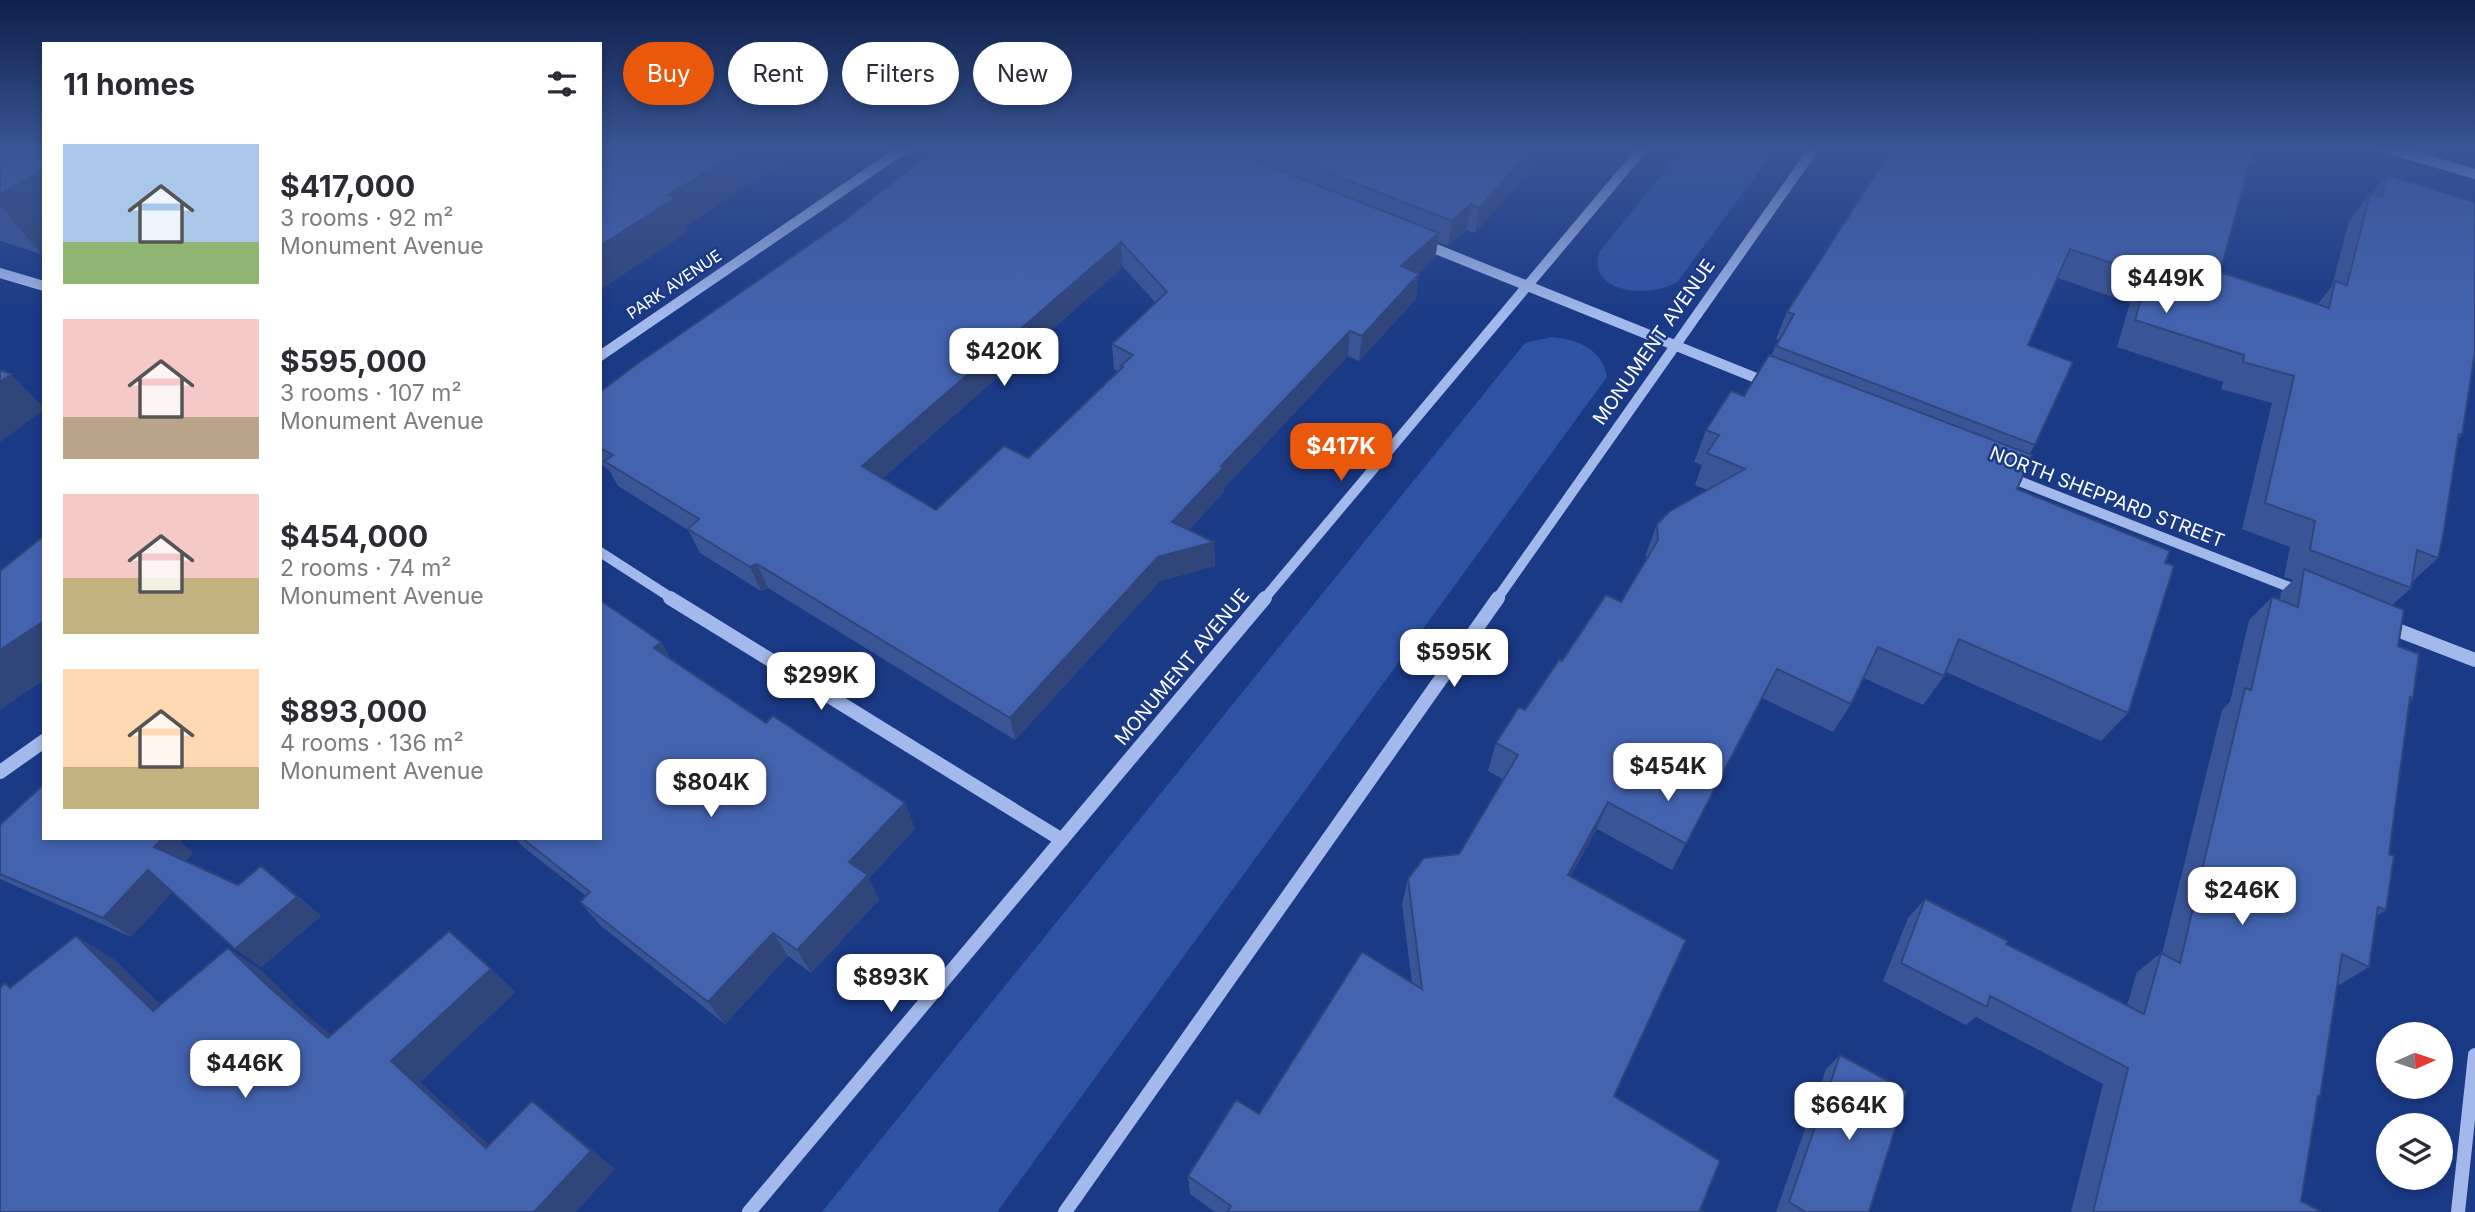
<!DOCTYPE html>
<meta charset="utf-8">
<style>
:root{--surface:#fff;--page:#f2f2f3;--text:#2b2b33;--muted:#7c7c81;--accent:#ea580c}
body{margin:0;font-family:Inter,sans-serif;background:var(--page);color:var(--text);height:100vh;display:flex;flex-direction:column;font-size:26px;white-space:nowrap}
*{box-sizing:border-box;margin:0}
p{font-size:23px;color:var(--muted)}
.icon{flex:none;width:38px;height:38px;fill:none;stroke:currentColor;stroke-width:2;stroke-linecap:round;stroke-linejoin:round}
.map{position:relative;flex:1;overflow:hidden}
.sheet{position:absolute;left:42px;top:42px;width:560px;height:798px;display:flex;flex-direction:column;background:var(--surface);border-radius:0px;box-shadow:0 4px 10px #0003}
.sheet>*{flex:none}
.banner{position:absolute;left:623px;top:42px;width:665px;height:63px;display:flex;gap:14px}
.needle{width:46px;rotate:87deg}
.tools{position:absolute;left:2376px;top:1022px;display:grid;gap:14px}
.tools a{display:grid;place-items:center;width:77px;height:77px;border-radius:50%;background:var(--surface);box-shadow:0 4px 10px #0003;font-size:35px}
.price{position:absolute;translate:-50% -60px;padding:0 16px;border-radius:14px;background:#fff;color:#222;font-size:23px;line-height:46px;filter:drop-shadow(0 2px 4px #0008)}
.price::after{content:'';position:absolute;left:50%;top:42px;width:21px;height:16px;margin-left:-10px;background:inherit;clip-path:polygon(0 0,100% 0,50% 100%)}
.price.selected{background:var(--accent);color:#fff}
ul{padding:0;list-style:none}
li{display:flex;align-items:center;gap:21px;height:175px;padding:0 21px}
li span{display:grid;place-items:center;flex:none;width:196px;height:140px;border-radius:0px;color:#555}
li>.icon{margin-inline-start:auto}
span .icon{width:84px;height:84px;fill:#fffc;stroke-width:1}
li b{font-size:30px}
h2{display:flex;justify-content:space-between;align-items:center;height:84px;padding:0 21px;font-size:30px}
.tag{padding:0 24px;border-radius:32px;background:var(--surface);box-shadow:0 4px 10px #0003;font-size:24px;line-height:63px}
.tag.selected{background:var(--accent);color:#fff}
.map>svg:first-child{display:block}
</style>
<div class="map">
<svg width="2475" height="1212" viewBox="0 0 2475 1212">
<rect width="100%" height="100%" fill="#1b3a86"/>
<path fill="#2e52a4" d="M 1684,147 L 1777,147 L 1678,281 C 1653,299 1584,294 1600,251 Z
M 1551,337 C 1577,339 1602,348 1607,377 L 997,1212 L 822,1212 L 1525,343 Z"/>
<g fill="none" stroke-linecap="round" stroke-linejoin="round">
<path stroke="#a3b9ec" stroke-width="10" d="M 2382,147 L 2475,174
M 1421,243 L 1771,384
M 0,273 L 44,286
M 600,356 L 906,147
M 2006,476 L 2302,592
M 600,552 L 673,599
M 1264,599 L 1644,147
M 1497,599 L 1815,147"/>
<path stroke="#a3b9ec" stroke-width="14" d="M 670,598 L 1062,840
M 2387,626 L 2475,660
M 0,772 L 44,741
M 749,1212 L 1265,598
M 1065,1212 L 1498,598
M 2458,1212 L 2475,1055"/>
</g>
<path fill="#3a5596" fill-rule="evenodd" d="M 0,147 L 41,254 L 0,241 Z
M 941,147 L 1551,147 L 1475,233 L 1467,230 L 1448,246 L 1438,242 L 1435,258 L 1418,273 L 1416,299 L 1359,361 L 1348,356 L 1224,488 L 1224,492 L 1189,530 L 1214,542 L 1215,566 L 1160,581 L 1015,740 L 768,588 L 761,591 L 700,553 L 688,530 L 618,486 L 609,470 L 600,464 L 600,392 L 838,225 ZM 1123,267 L 1156,303 L 1112,344 L 1114,369 L 1119,372 L 1028,458 L 936,510 L 883,478 Z
M 1891,150 L 2220,272 L 2317,305 L 2332,286 L 2349,221 L 2370,193 L 2372,194 L 2386,175 L 2462,435 L 2458,440 L 2438,558 L 2412,582 L 2411,588 L 2392,605 L 2398,646 L 2413,698 L 2410,701 L 2389,854 L 2386,910 L 2377,916 L 2369,967 L 2339,985 L 2338,984 L 2320,1097 L 2318,1098 L 2301,1201 L 2321,1212 L 2071,1212 L 2103,1084 L 1976,1017 L 1966,1025 L 1883,981 L 1908,918 L 1925,899 L 2006,944 L 2127,1005 L 2137,972 L 2161,953 L 2162,954 L 2222,710 L 2230,702 L 2249,620 L 2272,597 L 2280,600 L 2281,592 L 2293,580 L 2284,577 L 2290,547 L 2242,529 L 2272,403 L 2221,389 L 2223,382 L 2117,347 L 2130,303 L 2058,278 L 2028,345 L 2035,445 L 2029,454 L 2017,489 L 2165,563 L 2128,713 L 2101,741 L 1946,672 L 1944,676 L 1923,705 L 1864,678 L 1851,704 L 1833,732 L 1762,698 L 1672,870 L 1597,829 L 1570,877 L 1614,1096 L 1700,1210 L 1704,1212 L 1215,1212 L 1190,1194 L 1188,1176 L 1412,983 L 1402,904 L 1408,879 L 1459,854 L 1503,779 L 1488,771 L 1496,743 L 1525,710 L 1562,661 L 1621,602 L 1646,560 L 1646,554 L 1657,524 L 1707,490 L 1695,485 L 1702,465 L 1694,462 L 1706,430 L 1744,396 L 1771,356 L 1779,340 L 1776,339 L 1787,312 Z
M 600,151 L 800,152 L 685,226 L 688,232 L 604,165 L 600,156 Z
M 661,642 L 671,659 L 766,723 L 905,803 L 915,829 L 869,878 L 879,900 L 811,973 L 788,956 L 725,1024 L 601,926 L 580,902 L 586,896 L 522,846 L 515,838 L 600,838 Z
M 0,825 L 180,842 L 193,853 L 185,861 L 238,885 L 285,885 L 321,916 L 261,967 L 172,892 L 131,937 L 0,879 Z
M 1840,1055 L 1869,1212 L 1776,1212 L 1826,1069 Z"/>
<path fill="#30457a" d="M 745,147 L 798,147 L 800,152 L 685,226 L 688,232 L 600,290 L 600,246 L 668,195 Z
M 1534,147 L 1551,147 L 1475,233 L 1479,208 Z
M 44,168 L 44,252 L 41,254 L 0,205 L 0,195 Z
M 1471,204 L 1467,230 L 1448,246 L 1452,221 Z
M 1439,233 L 1435,258 L 1398,291 L 1401,266 Z
M 1121,242 L 1123,267 L 869,490 L 862,466 Z
M 1419,274 L 1416,299 L 1359,361 L 1362,336 Z
M 1350,331 L 1348,356 L 1224,488 L 1224,492 L 1174,546 L 1172,522 L 1221,466 Z
M 11,374 L 44,408 L 44,410 L 0,442 L 0,382 Z
M 1214,542 L 1215,566 L 1160,581 L 1015,740 L 1010,718 L 1158,557 Z
M 757,564 L 768,588 L 761,591 L 750,567 Z
M 44,621 L 44,680 L 0,710 L 0,650 Z
M 661,642 L 677,670 L 654,648 Z
M 1608,802 L 1597,829 L 1557,901 L 1568,875 Z
M 905,803 L 915,829 L 869,878 L 879,900 L 811,973 L 797,950 L 849,862 Z
M 163,838 L 185,838 L 180,842 L 193,853 L 180,867 L 154,847 Z
M 261,866 L 321,916 L 261,967 L 235,949 Z
M 148,870 L 175,889 L 131,937 L 103,918 Z
M 773,933 L 788,956 L 725,1024 L 708,1002 Z
M 76,936 L 115,960 L 190,1033 L 153,1011 Z
M 228,948 L 262,971 L 302,1010 L 360,1060 L 328,1038 L 269,987 Z
M 491,969 L 516,992 L 420,1082 L 514,1167 L 486,1148 L 391,1061 Z
M 532,1101 L 558,1121 L 615,1169 L 576,1212 L 534,1212 Z"/>
<path fill="#4463af" stroke="#30457a" stroke-width="2" fill-rule="evenodd" d="M 0,147 L 44,147 L 44,168 L 0,195 Z
M 607,147 L 745,147 L 668,195 L 675,198 L 600,246 L 600,168 L 609,163 L 600,154 L 600,151 Z
M 941,147 L 1221,147 L 1439,233 L 1401,266 L 1419,274 L 1362,336 L 1350,331 L 1221,466 L 1223,468 L 1172,522 L 1214,542 L 1158,557 L 1010,718 L 757,564 L 750,567 L 688,529 L 699,519 L 604,461 L 613,455 L 600,448 L 600,392 L 637,364 L 838,225 L 918,163 ZM 1121,242 L 1167,292 L 1112,344 L 1133,355 L 1121,366 L 1123,367 L 1028,458 L 1004,446 L 936,510 L 862,466 Z
M 1263,147 L 1534,147 L 1479,208 L 1471,204 L 1452,221 Z
M 1899,147 L 2254,147 L 2220,272 L 2329,308 L 2335,281 L 2347,285 L 2370,193 L 2382,197 L 2386,175 L 2475,202 L 2475,352 L 2462,435 L 2459,434 L 2443,536 L 2438,558 L 2417,550 L 2411,588 L 2310,550 L 2315,521 L 2265,503 L 2294,376 L 2243,362 L 2244,355 L 2135,320 L 2148,275 L 2070,249 L 2028,345 L 2073,362 L 2035,445 L 1776,346 L 1794,314 L 1787,312 L 1891,150 L 1896,151 Z
M 1769,355 L 2032,455 L 2017,489 L 2170,551 L 2165,563 L 2174,566 L 2128,713 L 1959,639 L 1944,676 L 1878,647 L 1851,704 L 1777,669 L 1686,844 L 1608,802 L 1568,875 L 1686,940 L 1614,1096 L 1720,1161 L 1700,1210 L 1704,1212 L 1227,1212 L 1231,1206 L 1188,1176 L 1236,1100 L 1259,1114 L 1362,952 L 1422,989 L 1408,879 L 1424,858 L 1459,854 L 1518,755 L 1496,743 L 1519,707 L 1525,710 L 1559,660 L 1562,661 L 1606,595 L 1621,602 L 1658,540 L 1657,524 L 1670,511 L 1745,469 L 1707,453 L 1719,435 L 1706,430 L 1731,391 L 1744,396 Z
M 0,370 L 11,374 L 0,382 Z
M 44,536 L 44,621 L 0,650 L 0,571 Z
M 2304,569 L 2404,610 L 2398,646 L 2419,654 L 2413,698 L 2410,697 L 2389,854 L 2394,856 L 2386,910 L 2378,907 L 2369,967 L 2342,954 L 2320,1097 L 2318,1096 L 2301,1201 L 2321,1212 L 2093,1212 L 2128,1068 L 1990,996 L 1987,1007 L 1901,963 L 1925,899 L 2008,941 L 2006,944 L 2144,1014 L 2161,953 L 2180,963 L 2245,688 L 2251,690 L 2272,597 L 2298,607 Z
M 600,600 L 661,642 L 654,648 L 709,685 L 766,723 L 773,716 L 905,803 L 849,862 L 868,875 L 797,950 L 773,933 L 708,1002 L 580,902 L 590,892 L 522,838 L 600,838 Z
M 44,784 L 44,838 L 163,838 L 154,847 L 238,885 L 261,866 L 297,897 L 235,949 L 148,870 L 103,918 L 0,874 L 0,825 Z
M 449,931 L 491,969 L 391,1061 L 486,1148 L 532,1101 L 591,1151 L 534,1212 L 0,1212 L 0,988 L 5,983 L 10,988 L 76,936 L 153,1011 L 228,948 L 269,987 L 328,1038 Z
M 1840,1055 L 1907,1091 L 1869,1212 L 1806,1212 L 1789,1202 Z"/>
<linearGradient id="sky" x2="0" y2="1"><stop stop-color="#0f204a"/><stop offset="0.47" stop-color="#395595"/><stop offset="1" stop-color="#395595" stop-opacity="0"/></linearGradient>
<rect width="2475" height="316" fill="url(#sky)"/>
<g text-anchor="middle" dominant-baseline="central" stroke-width="5" stroke-linejoin="round" paint-order="stroke">
<g font-size="16" fill="#fff" stroke="#1b3a86">
<text transform="translate(674 284) rotate(-34)">PARK AVENUE</text>
</g>
<g font-size="19" fill="#fff" stroke="#1b3a86">
<text transform="translate(1654 342) rotate(-55)">MONUMENT AVENUE</text>
<text transform="translate(2107 497) rotate(21)">NORTH SHEPPARD STREET</text>
<text transform="translate(1182 667) rotate(-50)">MONUMENT AVENUE</text>
</g>
</g>
</svg>
<div class="tools">
<a><svg class="needle" viewBox="-14 -14 28 28"><path d="M0-13l5 13h-10z" fill="#e53935"/><path d="M0 13l5-13h-10z" fill="#7c7c81"/></svg></a>
<a><svg class="icon" aria-label="layers" viewBox="0 0 24 24"><path d="M12 4l9 5-9 5-9-5zM3 14l9 5 9-5"/></svg></a>
</div>
<b class="price" style="left:2166px;top:315px">$449K</b>
<b class="price" style="left:1004px;top:388px">$420K</b>
<b class="price selected" style="left:1341px;top:483px">$417K</b>
<b class="price" style="left:1454px;top:689px">$595K</b>
<b class="price" style="left:821px;top:712px">$299K</b>
<b class="price" style="left:1668px;top:803px">$454K</b>
<b class="price" style="left:711px;top:819px">$804K</b>
<b class="price" style="left:2242px;top:927px">$246K</b>
<b class="price" style="left:891px;top:1014px">$893K</b>
<b class="price" style="left:245px;top:1100px">$446K</b>
<b class="price" style="left:1849px;top:1142px">$664K</b>
<div class="banner">
<a class="tag selected">Buy</a>
<a class="tag">Rent</a>
<a class="tag">Filters</a>
<a class="tag">New</a>
</div>
<section class="sheet">
<h2>11 homes<svg class="icon" aria-label="filters" viewBox="0 0 24 24"><path d="M4 7h16M4 17h16"/><circle cx="9" cy="7" r="2"/><circle cx="15" cy="17" r="2"/></svg></h2>
<ul>
<li><span style="background:linear-gradient(#a9c7e8 70%,#8fb573 0)"><svg class="icon" aria-label="home" viewBox="0 0 24 24"><path d="M3 11l9-7 9 7M6 9v11h12V9"/></svg></span><div><b>$417,000</b><p>3 rooms · 92 m²</p><p>Monument Avenue</p></div></li>
<li><span style="background:linear-gradient(#f6c9c9 70%,#b9a48a 0)"><svg class="icon" aria-label="home" viewBox="0 0 24 24"><path d="M3 11l9-7 9 7M6 9v11h12V9"/></svg></span><div><b>$595,000</b><p>3 rooms · 107 m²</p><p>Monument Avenue</p></div></li>
<li><span style="background:linear-gradient(#f6c9c9 60%,#c2b280 0)"><svg class="icon" aria-label="home" viewBox="0 0 24 24"><path d="M3 11l9-7 9 7M6 9v11h12V9"/></svg></span><div><b>$454,000</b><p>2 rooms · 74 m²</p><p>Monument Avenue</p></div></li>
<li><span style="background:linear-gradient(#ffd9b3 70%,#c2b280 0)"><svg class="icon" aria-label="home" viewBox="0 0 24 24"><path d="M3 11l9-7 9 7M6 9v11h12V9"/></svg></span><div><b>$893,000</b><p>4 rooms · 136 m²</p><p>Monument Avenue</p></div></li>
</ul>
</section>
</div>
